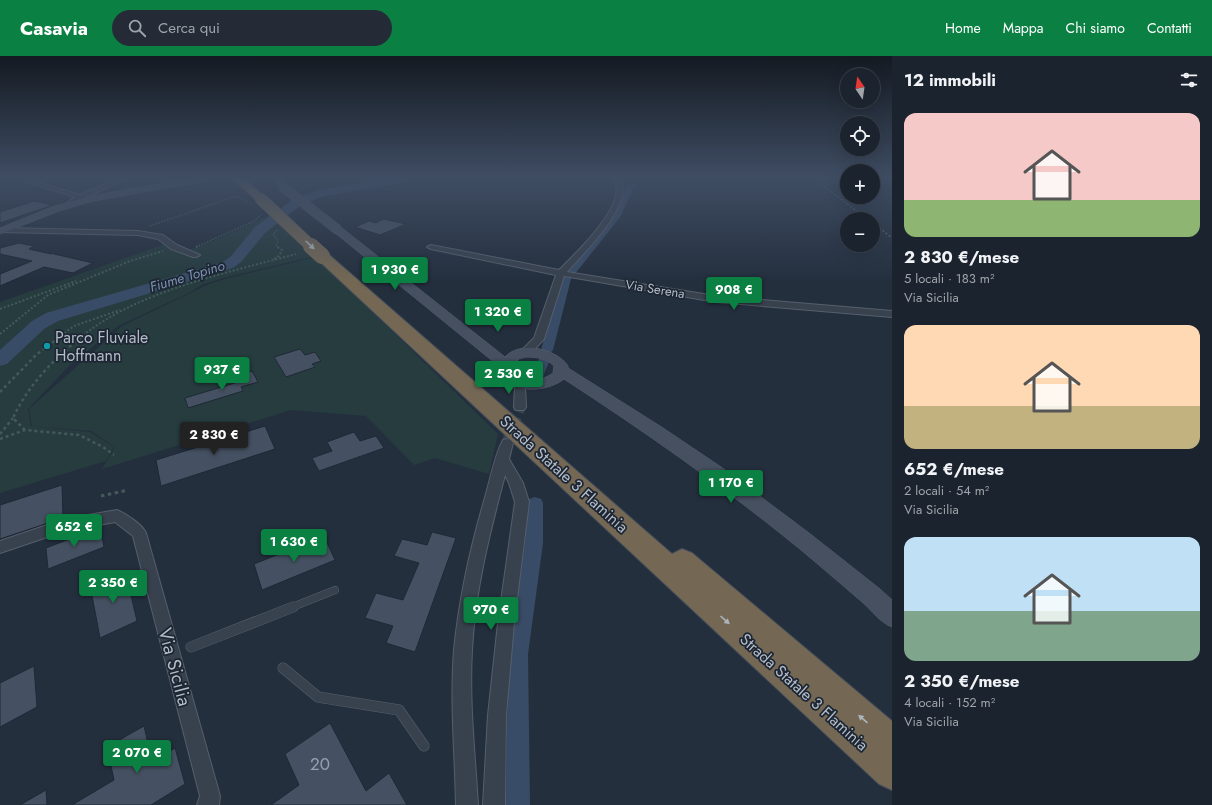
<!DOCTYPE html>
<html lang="it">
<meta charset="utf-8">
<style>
:root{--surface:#1b232e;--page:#242b36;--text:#f1f3f6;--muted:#a0a4aa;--line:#39404a;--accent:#0b8043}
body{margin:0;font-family:Jost,sans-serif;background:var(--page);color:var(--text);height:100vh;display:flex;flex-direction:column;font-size:15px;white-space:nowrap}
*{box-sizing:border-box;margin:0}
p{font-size:13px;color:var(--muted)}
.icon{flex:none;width:22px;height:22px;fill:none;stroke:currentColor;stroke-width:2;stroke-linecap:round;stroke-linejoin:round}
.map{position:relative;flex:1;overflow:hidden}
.details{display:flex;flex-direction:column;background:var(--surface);width:320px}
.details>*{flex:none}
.needle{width:26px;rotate:347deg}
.controls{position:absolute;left:840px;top:12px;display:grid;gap:8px}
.controls a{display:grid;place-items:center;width:40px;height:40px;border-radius:50%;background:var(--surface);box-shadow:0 4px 16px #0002,0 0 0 1px var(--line);font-size:20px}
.price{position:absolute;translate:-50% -34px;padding:0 9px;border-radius:4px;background:var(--accent);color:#fff;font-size:13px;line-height:26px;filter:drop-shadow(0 1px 2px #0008)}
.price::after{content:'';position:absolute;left:50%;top:24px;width:12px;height:9px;margin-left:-6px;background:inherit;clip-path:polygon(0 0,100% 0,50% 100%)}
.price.active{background:#222;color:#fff}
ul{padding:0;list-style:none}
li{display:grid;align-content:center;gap:8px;height:212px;padding:0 12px}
li span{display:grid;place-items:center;height:124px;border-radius:12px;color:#555}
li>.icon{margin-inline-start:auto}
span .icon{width:72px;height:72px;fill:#fffc;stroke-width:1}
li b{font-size:17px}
h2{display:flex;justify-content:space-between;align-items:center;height:48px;padding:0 12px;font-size:17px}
header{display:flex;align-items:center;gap:24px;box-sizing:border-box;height:56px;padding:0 20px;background:var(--accent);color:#fff}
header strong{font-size:19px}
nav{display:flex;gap:22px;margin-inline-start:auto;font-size:14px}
.search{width:280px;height:36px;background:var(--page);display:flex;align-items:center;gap:10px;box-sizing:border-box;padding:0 14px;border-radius:22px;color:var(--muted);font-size:15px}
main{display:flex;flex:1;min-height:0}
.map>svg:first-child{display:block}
</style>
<header>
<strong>Casavia</strong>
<div class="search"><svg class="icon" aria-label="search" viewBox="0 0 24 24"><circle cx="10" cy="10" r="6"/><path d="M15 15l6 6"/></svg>Cerca qui</div>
<nav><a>Home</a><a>Mappa</a><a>Chi siamo</a><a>Contatti</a></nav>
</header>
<main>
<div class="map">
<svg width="892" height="749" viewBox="0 0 892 749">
<rect width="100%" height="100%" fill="#242f3e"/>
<path fill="#263c3f" d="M 269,159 L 316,200 L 224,222 L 202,229 L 189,237 L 118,270 L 69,310 L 28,353 L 31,370 L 90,376 L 114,391 L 106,405 L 0,437 L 0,246 L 165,188 L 182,197 L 223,181 Z
M 316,201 L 498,378 L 489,418 L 435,402 L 414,409 L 366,360 L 291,354 L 102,413 L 115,391 L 91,375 L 32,370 L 29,353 L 122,270 L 209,228 L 225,223 Z"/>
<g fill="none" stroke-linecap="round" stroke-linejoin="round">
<path fill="#394c67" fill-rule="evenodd" d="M 679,121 L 685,121 L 687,124 L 682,125 Z
M 632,128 L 636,130 L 632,132 L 632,136 L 620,161 L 571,223 L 553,294 L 551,296 L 543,296 L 541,294 L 561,223 L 613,158 L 624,136 L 626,130 Z
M 544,299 L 548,300 L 550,303 L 543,321 L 535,321 L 533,318 L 540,300 Z
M 535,441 L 541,443 L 543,447 L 543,487 L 528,598 L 530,749 L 506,749 L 508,598 L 525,487 L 527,447 L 529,443 Z"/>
<path fill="#394c67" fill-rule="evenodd" d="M 398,121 L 421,121 L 415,124 L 321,141 L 300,150 L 265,177 L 241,206 L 233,212 L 58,265 L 44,273 L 7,308 L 0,310 L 0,294 L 32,265 L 46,257 L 223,206 L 231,200 L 255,171 L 292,144 L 318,134 Z"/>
</g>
<path fill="#455162" stroke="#1f2835" d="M 34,145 L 53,149 L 0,167 L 0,156 Z
M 383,163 L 406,168 L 380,179 L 355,171 L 369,165 L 376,167 Z
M 19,187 L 34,190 L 29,193 L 51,198 L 53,197 L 54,198 L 93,207 L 73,217 L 44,211 L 0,230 L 0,218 L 32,205 L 0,198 L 0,192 Z
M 300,293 L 305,299 L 315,296 L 321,305 L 312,308 L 315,311 L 286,321 L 274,301 Z
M 252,315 L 258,326 L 241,331 L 243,335 L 188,352 L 185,342 L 238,326 L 236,320 Z
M 265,370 L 275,393 L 161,430 L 156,404 Z
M 354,376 L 360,385 L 376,380 L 384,392 L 319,415 L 312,402 L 332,395 L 327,386 Z
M 62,429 L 63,462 L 0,483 L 0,449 Z
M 100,471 L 104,491 L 48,513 L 46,492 Z
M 432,476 L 456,482 L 415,596 L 386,587 L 393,570 L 365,562 L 376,537 L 403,544 L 419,507 L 394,500 L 402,483 L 427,489 Z
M 324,480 L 335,504 L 262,534 L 254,508 Z
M 125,514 L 137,565 L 100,582 L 90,529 Z
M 34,610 L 37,651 L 0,671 L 0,627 Z
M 330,667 L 366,735 L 389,717 L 407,749 L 271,749 L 299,729 L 285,698 Z
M 144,670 L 152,705 L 175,692 L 185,728 L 151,749 L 72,749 L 114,724 L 107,691 Z
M 46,734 L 47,749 L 20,749 Z"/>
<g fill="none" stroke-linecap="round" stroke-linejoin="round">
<path stroke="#3a4453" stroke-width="11" stroke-dasharray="11 5.5" stroke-linecap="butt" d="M 507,387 L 520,351"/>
<g stroke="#565f6c" stroke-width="8">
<path id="lane-far1" d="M 290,552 L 335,534"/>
</g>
<g stroke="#565f6c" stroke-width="11">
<path id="lane" d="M 191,591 L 293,551
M 283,612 L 318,641 L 399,654 L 424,690"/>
</g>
<g stroke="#565f6c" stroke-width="2">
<path id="street" d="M 122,121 L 129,121 L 67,151 L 64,149 L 65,148 L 75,141 L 25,125 L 30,124 L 80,139 Z
M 611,121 L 617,121 C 618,123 621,126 622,128 C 629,153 582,199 567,216 L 716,240 L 892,255 L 892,261 L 716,246 L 564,220 L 544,283 L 529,299 L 521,299 L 520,297 L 521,295 L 534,282 L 556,219 L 431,193 L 427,191 L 431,189 L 559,214 C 575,198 622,154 616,129 C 615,126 612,123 611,121 Z
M 3,172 L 138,175 L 163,179 L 177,189 L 200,199 L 196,201 L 193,201 L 171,193 L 158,183 L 138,179 L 0,176 L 0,173 Z
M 515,319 L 519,320 L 525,330 L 526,351 L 524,354 L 516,354 L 514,351 L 515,330 L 510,322 Z
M 507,383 L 511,384 L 513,387 L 509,403 L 523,427 L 529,446 L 514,567 L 506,659 L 505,749 L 483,749 L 488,659 L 498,567 L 515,446 L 509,427 L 505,419 C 490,476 475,534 472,594 C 469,646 475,698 478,749 L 456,749 C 455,698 450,645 454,594 C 459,543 470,493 484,445 C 489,429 495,397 503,384 Z
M 117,454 C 126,458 142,468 146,477 L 220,740 L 219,749 L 197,749 L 200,740 L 133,480 L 115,466 L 65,475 L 0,497 L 0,485 L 65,463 Z"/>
</g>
<g stroke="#565f6c" stroke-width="1">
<path id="secondary" d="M 203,121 L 220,121 L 216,123 L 93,145 L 59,155 L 0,178 L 0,172 L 52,151 L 88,141 L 127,133 Z
M 274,121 L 282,121 L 287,131 L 286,133 L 280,133 Z
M 338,171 L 342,172 L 505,301 C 520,284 557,293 568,310 L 568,312 L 663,372 L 721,411 L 809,477 L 880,533 L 892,544 L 892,571 C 879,566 873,555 862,546 C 840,527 818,508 795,489 C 721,429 644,375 564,323 C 550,334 522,338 508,325 C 503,320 499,313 495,307 L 334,176 L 333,174 L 334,172 ZM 526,301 C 537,301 546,302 554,310 L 553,317 C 540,327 519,326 514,308 L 519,303 Z"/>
</g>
<g stroke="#434c59" stroke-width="2">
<path id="highway" d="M 231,121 L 242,121 L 267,143 L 265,145 L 257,145 Z
M 322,196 L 327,197 L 672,498 L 682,493 L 692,497 L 892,665 L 892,734 L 879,728 L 317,203 L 315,200 L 317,197 Z"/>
</g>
<path stroke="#44595c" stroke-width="1.5" stroke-dasharray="1.5 1.5" stroke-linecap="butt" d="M 302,133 L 320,121
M 150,170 L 233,141 L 238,141 L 248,146
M 277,174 L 273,178 L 278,185 L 276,190 L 278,191
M 196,191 L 254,165 L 261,159"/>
<path stroke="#44595c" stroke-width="2" stroke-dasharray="2 2" stroke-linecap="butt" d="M 196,191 L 198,190
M 274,203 L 279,200 L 282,194 L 276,190
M 0,253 L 76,225
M 0,278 L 48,239 L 130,205 L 163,195
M 58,282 L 74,270 L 120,254
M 80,282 C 136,235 227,217 296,198"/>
<path stroke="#44595c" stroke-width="2.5" stroke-dasharray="3 3" stroke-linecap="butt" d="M 0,336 L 37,298 L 60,281
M 25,374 L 13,362 C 28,329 54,303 81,281
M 0,378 L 13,362
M 0,383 L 25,374 L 79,379 L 103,391 L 114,399"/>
<path stroke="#44595c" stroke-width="3" stroke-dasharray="3.5 3.5" stroke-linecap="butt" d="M 101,440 L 128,434"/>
<use href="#lane-far1" stroke="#38414e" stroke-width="7"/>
<use href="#lane" stroke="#38414e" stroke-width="10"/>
<use href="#street" fill="#38414e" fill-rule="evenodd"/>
<use href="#secondary" fill="#465061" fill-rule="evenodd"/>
<use href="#highway" fill="#746855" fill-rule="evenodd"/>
<path stroke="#5a6575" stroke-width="1.5" stroke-dasharray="2 2" stroke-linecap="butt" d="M 812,121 L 867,163
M 873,167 L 892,182"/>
<g stroke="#565f6c" stroke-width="10" stroke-linecap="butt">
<path id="secondary-bridge" d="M 283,131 L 338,174"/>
</g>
<g stroke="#434c59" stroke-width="13" stroke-linecap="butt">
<path id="highway-bridge-far1" d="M 261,143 L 312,191"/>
</g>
<g stroke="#434c59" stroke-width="16" stroke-linecap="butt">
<path id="highway-bridge" d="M 311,190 L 322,200"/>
</g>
<use href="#secondary-bridge" stroke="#465061" stroke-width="10"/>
<use href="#highway-bridge-far1" stroke="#746855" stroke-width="12"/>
<use href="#highway-bridge" stroke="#746855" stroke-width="16"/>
</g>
<defs><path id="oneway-solid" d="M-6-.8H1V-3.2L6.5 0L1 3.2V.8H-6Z"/></defs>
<g fill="#aeb4bd">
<use href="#oneway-solid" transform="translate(310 189) rotate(43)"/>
<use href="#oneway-solid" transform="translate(725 564) rotate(42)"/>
<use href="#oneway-solid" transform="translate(863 663) rotate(-139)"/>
</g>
<linearGradient id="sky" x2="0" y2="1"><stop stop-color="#141a22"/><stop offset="0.54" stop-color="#3f4d63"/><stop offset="1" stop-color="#3f4d63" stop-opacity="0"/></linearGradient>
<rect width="892" height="225" fill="url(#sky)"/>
<circle fill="#0f9aa8" stroke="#1d2633" stroke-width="1.5" cx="47" cy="290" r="4"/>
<g text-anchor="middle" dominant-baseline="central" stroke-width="3.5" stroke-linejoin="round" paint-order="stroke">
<g font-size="13" fill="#b4bcc9" stroke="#1d2633">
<text transform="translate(655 233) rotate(9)">Via Serena</text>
</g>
<g font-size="14" font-style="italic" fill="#7c92b1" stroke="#1d2633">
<text transform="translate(187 220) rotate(-17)">Fiume Topino</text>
</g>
<g font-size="16" fill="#b4bcc9" stroke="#1d2633" text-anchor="start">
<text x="55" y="281">Parco Fluviale<tspan x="55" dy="18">Hoffmann</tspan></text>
</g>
<g font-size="16" fill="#b4bcc9" stroke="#1d2633">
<text transform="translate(564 418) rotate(42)">Strada Statale 3 Flaminia</text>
<text transform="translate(804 636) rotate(42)">Strada Statale 3 Flaminia</text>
</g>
<g font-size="17" fill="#98a1af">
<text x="320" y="708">20</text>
</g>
<g font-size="19" fill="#b4bcc9" stroke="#1d2633">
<text transform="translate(175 611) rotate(75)">Via Sicilia</text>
</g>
</g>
</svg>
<div class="controls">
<a><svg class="needle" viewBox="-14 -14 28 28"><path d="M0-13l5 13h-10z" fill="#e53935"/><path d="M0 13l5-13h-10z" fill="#a0a4aa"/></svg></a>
<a><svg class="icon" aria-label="locate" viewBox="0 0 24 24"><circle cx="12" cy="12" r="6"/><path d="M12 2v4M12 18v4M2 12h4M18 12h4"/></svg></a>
<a>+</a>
<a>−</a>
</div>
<b class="price" style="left:395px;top:235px">1 930 €</b>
<b class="price" style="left:734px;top:255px">908 €</b>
<b class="price" style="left:498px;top:277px">1 320 €</b>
<b class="price" style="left:222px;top:335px">937 €</b>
<b class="price" style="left:509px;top:339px">2 530 €</b>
<b class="price active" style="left:214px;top:400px">2 830 €</b>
<b class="price" style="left:731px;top:448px">1 170 €</b>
<b class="price" style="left:74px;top:492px">652 €</b>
<b class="price" style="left:294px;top:507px">1 630 €</b>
<b class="price" style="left:113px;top:548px">2 350 €</b>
<b class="price" style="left:491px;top:575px">970 €</b>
<b class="price" style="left:137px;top:718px">2 070 €</b>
</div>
<section class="details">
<h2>12 immobili<svg class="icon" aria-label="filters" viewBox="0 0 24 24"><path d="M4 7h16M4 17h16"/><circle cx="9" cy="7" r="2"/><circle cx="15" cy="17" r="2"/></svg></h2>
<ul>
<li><span style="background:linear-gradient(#f6c9c9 70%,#8fb573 0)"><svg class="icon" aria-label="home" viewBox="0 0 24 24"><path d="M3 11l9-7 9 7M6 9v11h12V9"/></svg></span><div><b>2 830 €/mese</b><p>5 locali · 183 m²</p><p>Via Sicilia</p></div></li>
<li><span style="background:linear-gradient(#ffd9b3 65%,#c2b280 0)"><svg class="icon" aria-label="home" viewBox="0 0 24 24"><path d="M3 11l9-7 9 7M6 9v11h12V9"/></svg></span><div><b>652 €/mese</b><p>2 locali · 54 m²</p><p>Via Sicilia</p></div></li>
<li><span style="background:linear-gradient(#bfe0f5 60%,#7fa58c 0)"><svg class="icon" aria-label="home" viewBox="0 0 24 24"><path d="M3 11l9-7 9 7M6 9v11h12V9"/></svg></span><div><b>2 350 €/mese</b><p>4 locali · 152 m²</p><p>Via Sicilia</p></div></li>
</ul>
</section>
</main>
